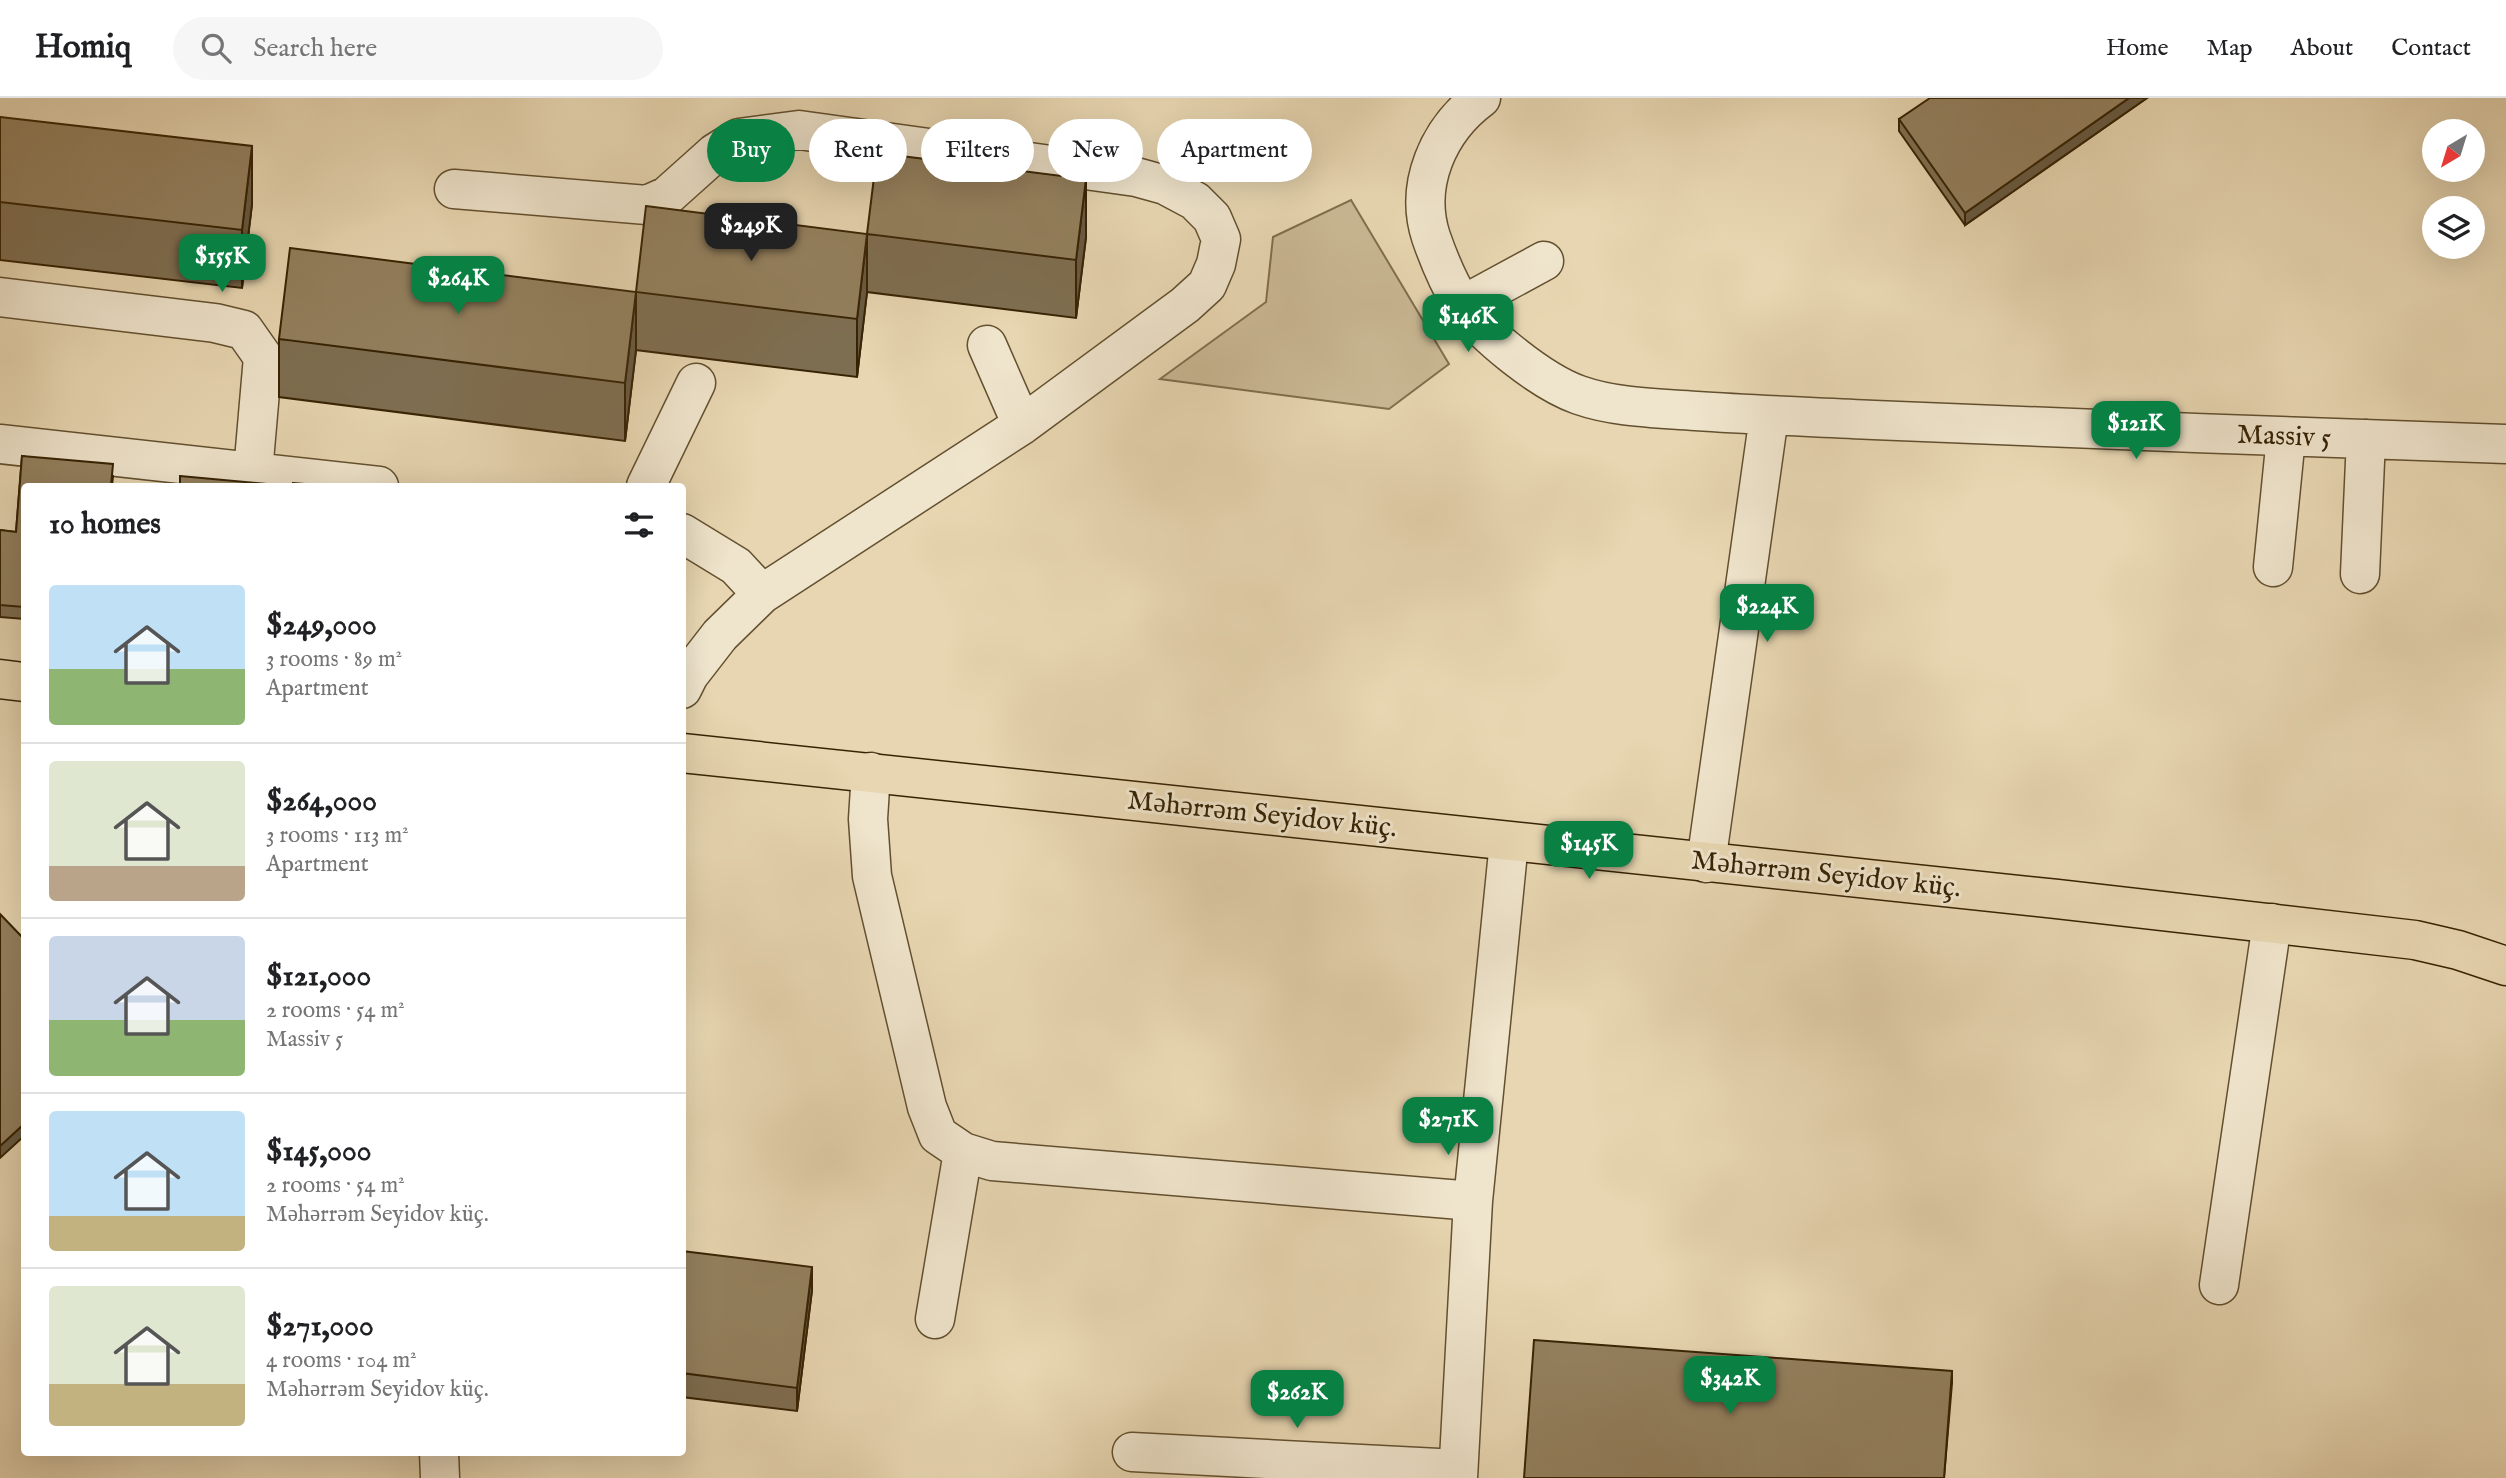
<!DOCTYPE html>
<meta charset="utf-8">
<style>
:root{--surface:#fff;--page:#f6f6f6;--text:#202124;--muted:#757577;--line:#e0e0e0;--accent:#0b8043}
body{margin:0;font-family:"IM FELL English",serif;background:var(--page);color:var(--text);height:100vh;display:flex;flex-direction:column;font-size:26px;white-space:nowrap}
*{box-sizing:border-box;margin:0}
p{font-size:23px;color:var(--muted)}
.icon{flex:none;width:38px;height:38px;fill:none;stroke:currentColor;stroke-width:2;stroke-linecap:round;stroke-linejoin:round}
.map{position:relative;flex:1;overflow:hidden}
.side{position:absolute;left:21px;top:385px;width:665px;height:973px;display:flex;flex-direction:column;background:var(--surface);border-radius:7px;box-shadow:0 7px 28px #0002}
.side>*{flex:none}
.hud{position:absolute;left:707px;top:21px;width:665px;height:63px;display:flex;gap:14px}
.needle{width:46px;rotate:218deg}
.controls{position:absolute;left:2422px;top:21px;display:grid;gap:14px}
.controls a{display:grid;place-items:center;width:63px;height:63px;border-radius:50%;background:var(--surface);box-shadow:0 7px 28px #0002;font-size:35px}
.price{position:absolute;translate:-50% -60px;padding:0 16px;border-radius:14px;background:var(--accent);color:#fff;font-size:23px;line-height:46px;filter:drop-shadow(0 2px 4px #0008)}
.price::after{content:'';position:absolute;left:50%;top:42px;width:21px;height:16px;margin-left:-10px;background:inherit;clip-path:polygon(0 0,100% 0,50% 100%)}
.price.selected{background:#222;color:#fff}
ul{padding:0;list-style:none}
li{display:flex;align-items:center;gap:21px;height:175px;padding:0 28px}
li+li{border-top:2px solid var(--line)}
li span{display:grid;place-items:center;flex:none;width:196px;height:140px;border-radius:7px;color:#555}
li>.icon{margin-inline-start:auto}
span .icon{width:84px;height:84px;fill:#fffc;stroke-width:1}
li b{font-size:30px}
h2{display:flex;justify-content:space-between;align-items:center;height:84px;padding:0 28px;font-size:30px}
.tag{padding:0 24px;border-radius:32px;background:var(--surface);box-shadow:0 7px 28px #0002;font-size:24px;line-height:63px}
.tag.selected{background:var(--accent);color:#fff}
header{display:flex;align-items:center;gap:42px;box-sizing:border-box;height:98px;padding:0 35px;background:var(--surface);border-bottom:2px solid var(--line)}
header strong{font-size:33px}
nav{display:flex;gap:38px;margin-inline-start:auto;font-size:24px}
.search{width:490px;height:63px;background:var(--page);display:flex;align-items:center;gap:18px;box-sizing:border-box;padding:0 24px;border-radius:38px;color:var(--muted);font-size:26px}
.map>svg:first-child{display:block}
</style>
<header>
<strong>Homiq</strong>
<div class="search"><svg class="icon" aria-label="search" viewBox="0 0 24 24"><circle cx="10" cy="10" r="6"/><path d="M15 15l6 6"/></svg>Search here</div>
<nav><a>Home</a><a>Map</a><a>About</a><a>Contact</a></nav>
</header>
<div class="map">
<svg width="2506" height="1380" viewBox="0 0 2506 1380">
<rect width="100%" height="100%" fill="#e7d6b1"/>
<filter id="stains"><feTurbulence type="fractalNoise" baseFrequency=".00286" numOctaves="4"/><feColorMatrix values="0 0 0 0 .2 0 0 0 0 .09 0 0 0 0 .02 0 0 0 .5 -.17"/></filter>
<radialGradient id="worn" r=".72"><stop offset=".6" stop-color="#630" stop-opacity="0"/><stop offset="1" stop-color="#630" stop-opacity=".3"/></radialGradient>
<path fill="#c9b894" stroke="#806e4c" stroke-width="2" d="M 1351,102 L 1449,266 L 1389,311 L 1160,281 L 1266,204 L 1273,139 Z"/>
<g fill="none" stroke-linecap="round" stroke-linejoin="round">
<g stroke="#63502f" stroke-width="41">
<path id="minor" d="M 1481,0 C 1438,32 1414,87 1431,139 C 1439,162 1448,184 1461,205 C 1483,237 1542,284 1579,297 C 1616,310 1658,310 1696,313 C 1756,317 1815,319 1874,322 C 2085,331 2295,339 2506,346
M 454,91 L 647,107 L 667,98 L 715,55 L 739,40 L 799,32 L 1136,79 L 1165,87 L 1195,103 L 1212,120 L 1221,141 L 1216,166 L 1207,187 L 1185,207 L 1022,327 L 762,496 L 720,537 L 689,577 L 682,591
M 0,199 L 215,225 L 244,232 L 263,259 L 253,374
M 1463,207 L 1544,163
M 987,247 L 1022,327
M 0,346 L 379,388
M 646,388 L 696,285
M 682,435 L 736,468 L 762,496
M 2273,469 L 2286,339
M 2360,476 L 2366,341
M 871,674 L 868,721 L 872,778 L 927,1009 L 938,1037 L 963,1054 L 992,1063 L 1473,1103
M 1706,765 L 1769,318
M 2219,1187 L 2272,825
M 935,1221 L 963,1054
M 439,1354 L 440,1380
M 1132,1354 L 1458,1371
M 1458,1380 L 1473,1103 L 1509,744"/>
</g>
<g stroke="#372304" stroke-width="41">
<path id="major" d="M 0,581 L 24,584
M 682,655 L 2057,801 L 2415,842 L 2458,852 L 2506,868"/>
</g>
<use href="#minor" stroke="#efe4cc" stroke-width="38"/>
<use href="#major" stroke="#e7d6b1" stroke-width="38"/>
</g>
<path fill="#7e6e51" stroke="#372304" stroke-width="2" d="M 2147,0 L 1965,127 L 1899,33 L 1899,21 Z
M 0,19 L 252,106 L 242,190 L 0,162 Z
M 867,136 L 1086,139 L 1076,220 L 867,194 Z
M 636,194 L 867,194 L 857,279 L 636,252 Z
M 279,241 L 636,252 L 625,343 L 279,299 Z
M 22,358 L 113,378 L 112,388 L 24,388 L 24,521 L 0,519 L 0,432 L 16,434 Z
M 682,1153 L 812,1192 L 797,1313 L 682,1299 Z"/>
<path fill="#675a42" stroke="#372304" stroke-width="2" d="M 2129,0 L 2147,0 L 1965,127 L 1965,115 Z
M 252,48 L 252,106 L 242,190 L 242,132 Z
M 1086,81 L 1086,139 L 1076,220 L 1076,162 Z
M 867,136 L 867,194 L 857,279 L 857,221 Z
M 636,194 L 636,252 L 625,343 L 625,285 Z
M 24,1026 L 24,1038 L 0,1060 L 0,1048 Z
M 812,1169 L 812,1192 L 797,1313 L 797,1290 Z
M 1952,1273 L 1952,1285 L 1944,1380 Z"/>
<path fill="#93805e" stroke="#372304" stroke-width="2" d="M 1930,0 L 2129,0 L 1965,115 L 1899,21 Z
M 0,19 L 252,48 L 242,132 L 0,104 Z
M 877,55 L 1086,81 L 1076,162 L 867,136 Z
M 646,108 L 867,136 L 857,221 L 636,194 Z
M 290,150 L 636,194 L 625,285 L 279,241 Z
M 22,358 L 113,366 L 111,388 L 24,388 L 24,509 L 0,507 L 0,432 L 16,434 Z
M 180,378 L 268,386 L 267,388 L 180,388 Z
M 293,385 L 328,388 L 293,388 Z
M 0,816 L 24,841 L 24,1026 L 0,1048 Z
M 682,1153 L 812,1169 L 797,1290 L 682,1275 Z
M 1534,1242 L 1952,1273 L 1944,1380 L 1524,1380 Z"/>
<g text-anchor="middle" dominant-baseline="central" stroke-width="6" stroke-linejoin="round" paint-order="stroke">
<g font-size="28" fill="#372304" stroke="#efe4cc">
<text transform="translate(2284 339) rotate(2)">Massiv 5</text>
<text transform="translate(1262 717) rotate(6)">Məhərrəm Seyidov küç.</text>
<text transform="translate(1826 777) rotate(6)">Məhərrəm Seyidov küç.</text>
</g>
</g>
<rect width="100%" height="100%" filter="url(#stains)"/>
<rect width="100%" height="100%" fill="url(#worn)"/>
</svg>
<div class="controls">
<a><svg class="needle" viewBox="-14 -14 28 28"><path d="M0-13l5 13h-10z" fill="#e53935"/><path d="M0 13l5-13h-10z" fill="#757577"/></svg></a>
<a><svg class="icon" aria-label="layers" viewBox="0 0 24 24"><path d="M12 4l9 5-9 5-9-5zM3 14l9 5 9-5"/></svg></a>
</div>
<b class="price selected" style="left:751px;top:165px">$249K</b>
<b class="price" style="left:222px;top:196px">$155K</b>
<b class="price" style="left:458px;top:218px">$264K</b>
<b class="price" style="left:1468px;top:256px">$146K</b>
<b class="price" style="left:2136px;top:363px">$121K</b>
<b class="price" style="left:1767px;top:546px">$224K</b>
<b class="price" style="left:1589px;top:783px">$145K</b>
<b class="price" style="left:1448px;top:1059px">$271K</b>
<b class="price" style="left:1730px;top:1318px">$342K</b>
<b class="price" style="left:1297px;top:1332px">$262K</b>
<div class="hud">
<a class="tag selected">Buy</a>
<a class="tag">Rent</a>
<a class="tag">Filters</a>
<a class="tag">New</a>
<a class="tag">Apartment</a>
</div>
<section class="side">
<h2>10 homes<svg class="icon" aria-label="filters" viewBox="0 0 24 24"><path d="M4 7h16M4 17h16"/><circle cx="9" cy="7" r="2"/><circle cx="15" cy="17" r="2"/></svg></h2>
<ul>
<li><span style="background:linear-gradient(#bfe0f5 60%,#8fb573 0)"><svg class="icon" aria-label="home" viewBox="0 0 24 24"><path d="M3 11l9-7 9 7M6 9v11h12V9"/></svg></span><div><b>$249,000</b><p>3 rooms · 89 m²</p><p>Apartment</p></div></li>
<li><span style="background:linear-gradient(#dfe7d0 75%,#b9a48a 0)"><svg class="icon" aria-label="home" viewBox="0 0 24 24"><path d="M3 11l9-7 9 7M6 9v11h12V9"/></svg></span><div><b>$264,000</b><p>3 rooms · 113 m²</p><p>Apartment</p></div></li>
<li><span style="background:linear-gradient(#c9d6e8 60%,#8fb573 0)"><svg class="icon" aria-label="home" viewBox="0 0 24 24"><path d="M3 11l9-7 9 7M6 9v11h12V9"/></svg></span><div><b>$121,000</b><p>2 rooms · 54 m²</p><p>Massiv 5</p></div></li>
<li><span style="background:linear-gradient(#bfe0f5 75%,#c2b280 0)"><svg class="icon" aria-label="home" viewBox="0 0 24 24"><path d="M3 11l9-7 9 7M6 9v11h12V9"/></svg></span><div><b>$145,000</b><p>2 rooms · 54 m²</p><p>Məhərrəm Seyidov küç.</p></div></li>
<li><span style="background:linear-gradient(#dfe7d0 70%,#c2b280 0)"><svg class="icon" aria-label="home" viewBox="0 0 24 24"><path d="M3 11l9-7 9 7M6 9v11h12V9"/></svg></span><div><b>$271,000</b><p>4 rooms · 104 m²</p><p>Məhərrəm Seyidov küç.</p></div></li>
</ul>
</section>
</div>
